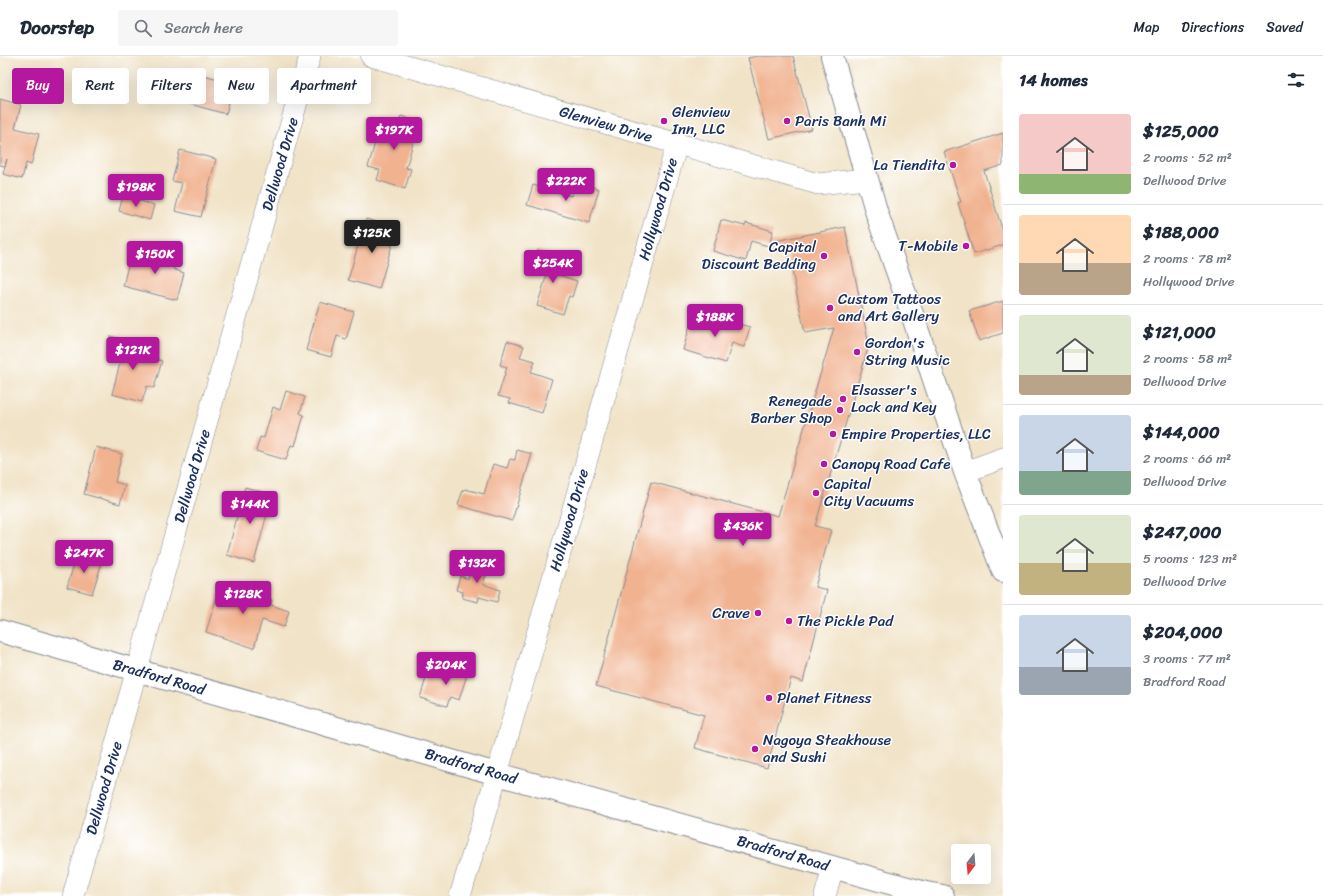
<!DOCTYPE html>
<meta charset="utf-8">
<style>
:root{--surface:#fff;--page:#f6f6f7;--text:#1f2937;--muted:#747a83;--line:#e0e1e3;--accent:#b5179e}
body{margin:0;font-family:Sriracha,sans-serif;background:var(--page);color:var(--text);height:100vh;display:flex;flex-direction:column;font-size:15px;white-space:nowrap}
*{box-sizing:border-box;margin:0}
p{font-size:13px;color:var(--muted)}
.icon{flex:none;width:22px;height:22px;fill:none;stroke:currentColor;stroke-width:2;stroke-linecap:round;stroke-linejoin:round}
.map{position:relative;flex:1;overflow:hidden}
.panel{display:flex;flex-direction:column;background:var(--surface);width:320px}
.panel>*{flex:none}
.hud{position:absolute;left:12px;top:12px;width:380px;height:36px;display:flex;gap:8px}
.needle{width:26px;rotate:196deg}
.fabs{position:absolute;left:951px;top:788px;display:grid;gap:8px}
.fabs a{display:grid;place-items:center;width:40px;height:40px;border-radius:4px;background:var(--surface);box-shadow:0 4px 16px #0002;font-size:20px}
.price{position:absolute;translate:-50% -34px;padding:0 9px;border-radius:4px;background:var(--accent);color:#fff;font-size:13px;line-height:26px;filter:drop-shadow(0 1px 2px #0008)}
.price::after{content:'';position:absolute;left:50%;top:24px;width:12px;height:9px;margin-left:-6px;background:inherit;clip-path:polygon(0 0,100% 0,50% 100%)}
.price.active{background:#222;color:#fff}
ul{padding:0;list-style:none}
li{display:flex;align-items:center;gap:12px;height:100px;padding:0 16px}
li+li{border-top:1px solid var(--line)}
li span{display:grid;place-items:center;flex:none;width:112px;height:80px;border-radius:4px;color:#555}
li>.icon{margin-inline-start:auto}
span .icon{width:48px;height:48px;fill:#fffc;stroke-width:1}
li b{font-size:17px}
h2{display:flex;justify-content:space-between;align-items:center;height:48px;padding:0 16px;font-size:17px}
.pill{padding:0 14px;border-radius:4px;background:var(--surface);box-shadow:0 4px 16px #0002;font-size:14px;line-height:36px}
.pill.active{background:var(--accent);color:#fff}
header{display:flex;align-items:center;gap:24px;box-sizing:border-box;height:56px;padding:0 20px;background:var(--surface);border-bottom:1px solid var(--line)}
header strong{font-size:19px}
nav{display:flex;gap:22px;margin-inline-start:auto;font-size:14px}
.search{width:280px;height:36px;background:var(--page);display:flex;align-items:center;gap:10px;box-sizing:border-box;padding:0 14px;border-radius:4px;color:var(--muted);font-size:15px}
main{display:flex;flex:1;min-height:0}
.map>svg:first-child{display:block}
</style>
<header>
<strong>Doorstep</strong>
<div class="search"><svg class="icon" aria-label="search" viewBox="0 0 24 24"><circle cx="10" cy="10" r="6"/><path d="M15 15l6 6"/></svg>Search here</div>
<nav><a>Map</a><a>Directions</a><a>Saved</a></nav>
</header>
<main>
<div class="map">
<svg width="1003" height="840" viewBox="0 0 1003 840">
<rect width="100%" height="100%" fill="#fff"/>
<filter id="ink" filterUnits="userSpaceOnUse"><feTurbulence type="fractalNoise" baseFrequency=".025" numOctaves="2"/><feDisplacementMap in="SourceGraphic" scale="8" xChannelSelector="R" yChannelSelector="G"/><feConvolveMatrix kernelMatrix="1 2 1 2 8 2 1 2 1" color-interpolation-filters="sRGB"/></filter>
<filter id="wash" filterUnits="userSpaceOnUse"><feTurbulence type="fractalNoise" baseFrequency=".012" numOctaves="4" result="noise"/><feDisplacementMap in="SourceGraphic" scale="16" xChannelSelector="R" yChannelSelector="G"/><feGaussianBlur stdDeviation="0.9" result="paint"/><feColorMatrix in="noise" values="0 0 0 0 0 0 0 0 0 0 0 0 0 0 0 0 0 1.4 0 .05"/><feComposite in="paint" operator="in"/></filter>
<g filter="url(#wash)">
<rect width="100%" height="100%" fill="#f1e3c7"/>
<g id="blocks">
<path fill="#f1b290" d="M 757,0 L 793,0 L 812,73 L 769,83 L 748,2 Z
M 164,14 L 183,19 L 184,14 L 234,27 L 226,58 L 157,39 Z
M 0,43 L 21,49 L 15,72 L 39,78 L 31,109 L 26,107 L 22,123 L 3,118 L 7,103 L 5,110 L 0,109 Z
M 401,60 L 419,66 L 406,112 L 411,113 L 405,133 L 377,124 L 380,114 L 368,111 L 382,64 L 398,69 Z
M 1003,77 L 1003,109 L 984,115 L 1003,176 L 1003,189 L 974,198 L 958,147 L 961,146 L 944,96 Z
M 180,94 L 216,103 L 201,161 L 175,155 L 182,127 L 172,125 Z
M 576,126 L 599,133 L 589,167 L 527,149 L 533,129 L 571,140 Z
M 123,140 L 154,149 L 150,164 L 119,155 Z
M 366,163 L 397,172 L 379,233 L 348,224 Z
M 721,164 L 745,170 L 746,167 L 773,175 L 770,186 L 845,171 L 869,289 L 815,470 L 831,474 L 815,531 L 827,534 L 803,626 L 791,622 L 767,712 L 695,692 L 704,659 L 596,630 L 651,426 L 778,460 L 834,272 L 805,277 L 788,196 L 751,185 L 746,205 L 713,195 Z
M 156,192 L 177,197 L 173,213 L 184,217 L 177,244 L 123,230 L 130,201 L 151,207 Z
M 538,194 L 558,200 L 552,217 L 577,225 L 572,241 L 569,240 L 563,258 L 537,250 L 547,218 L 532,214 Z
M 1003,245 L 1003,277 L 979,285 L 969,255 Z
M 320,246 L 354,256 L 346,283 L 337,280 L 331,301 L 306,294 Z
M 699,259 L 730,269 L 731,266 L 750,271 L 744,291 L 732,287 L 726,307 L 683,294 L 690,269 L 695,270 Z
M 111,280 L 128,285 L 125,295 L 162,305 L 154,332 L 147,330 L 142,346 L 112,338 L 121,303 L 106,299 Z
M 507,285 L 524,290 L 520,301 L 535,305 L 531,316 L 552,323 L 542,357 L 509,347 L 510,343 L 498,340 L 507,311 L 500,309 Z
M 286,335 L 305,341 L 300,357 L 304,359 L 300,373 L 295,390 L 291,389 L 286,404 L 256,395 L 260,381 L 264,382 L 273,351 L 280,354 Z
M 96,391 L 122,398 L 115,426 L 125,429 L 120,448 L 84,438 Z
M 517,394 L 532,398 L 512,465 L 458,449 L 463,434 L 465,434 L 465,433 L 484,438 L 493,408 L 507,412 L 510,403 L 515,404 Z
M 245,431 L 272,439 L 254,507 L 227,499 Z
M 77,498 L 102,506 L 92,538 L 67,531 Z
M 474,502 L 490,507 L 483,528 L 500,534 L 497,546 L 479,541 L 478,546 L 462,542 L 463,536 L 456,534 L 460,520 L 468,523 Z
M 221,527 L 272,544 L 271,549 L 289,555 L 284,571 L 262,564 L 254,592 L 206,576 Z
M 451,606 L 469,612 L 459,644 L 450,641 L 447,650 L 420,642 L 427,619 L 445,624 Z"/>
</g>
</g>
<g filter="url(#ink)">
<use href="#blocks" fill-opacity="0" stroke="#868992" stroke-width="1"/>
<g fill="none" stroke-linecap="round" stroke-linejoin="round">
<g stroke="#868992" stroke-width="22">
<path id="street" d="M 371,0 L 818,128 L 866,123
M 965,416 L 1003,402
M 73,840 L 310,0
M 460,840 L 497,718 L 677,88
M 825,840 L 833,811"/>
</g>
<g stroke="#868992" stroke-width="24">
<path id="secondary" d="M 0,575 L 497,718 L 926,837 L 943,840"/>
</g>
<g stroke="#868992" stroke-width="24">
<path id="primary" d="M 832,0 L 877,158 L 909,249 L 965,416 L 1003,515"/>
</g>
<use href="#street" stroke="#fff" stroke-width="21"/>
<use href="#secondary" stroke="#fff" stroke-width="22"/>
<use href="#primary" stroke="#fff" stroke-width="22"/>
</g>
</g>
<g fill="#b5179e" stroke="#fff" stroke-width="1.5">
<circle cx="664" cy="65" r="4"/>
<circle cx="787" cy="65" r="4"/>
<circle cx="953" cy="109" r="4"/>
<circle cx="966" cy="190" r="4"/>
<circle cx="824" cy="200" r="4"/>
<circle cx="830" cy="252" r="4"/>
<circle cx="857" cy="296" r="4"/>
<circle cx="843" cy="343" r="4"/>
<circle cx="840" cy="354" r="4"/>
<circle cx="833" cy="378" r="4"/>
<circle cx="824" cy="408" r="4"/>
<circle cx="816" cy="437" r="4"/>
<circle cx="758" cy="557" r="4"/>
<circle cx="789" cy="565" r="4"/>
<circle cx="769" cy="642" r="4"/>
<circle cx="755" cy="693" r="4"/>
</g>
<g text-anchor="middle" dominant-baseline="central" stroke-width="3" stroke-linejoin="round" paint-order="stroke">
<g font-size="15" fill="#1b2f5e" stroke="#fff" text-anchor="start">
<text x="672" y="56">Glenview<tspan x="672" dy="17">Inn, LLC</tspan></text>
<text x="795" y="65">Paris Banh Mi</text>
<text x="945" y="109" text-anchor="end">La Tiendita</text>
<text x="958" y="190" text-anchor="end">T-Mobile</text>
<text x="816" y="191" text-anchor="end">Capital<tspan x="816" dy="17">Discount Bedding</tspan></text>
<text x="838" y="243">Custom Tattoos<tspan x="838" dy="17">and Art Gallery</tspan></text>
<text x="865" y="287">Gordon's<tspan x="865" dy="17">String Music</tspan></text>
<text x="851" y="334">Elsasser's<tspan x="851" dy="17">Lock and Key</tspan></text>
<text x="832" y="345" text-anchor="end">Renegade<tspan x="832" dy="17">Barber Shop</tspan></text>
<text x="841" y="378">Empire Properties, LLC</text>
<text x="832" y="408">Canopy Road Cafe</text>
<text x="824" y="428">Capital<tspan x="824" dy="17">City Vacuums</tspan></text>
<text x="750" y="557" text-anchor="end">Crave</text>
<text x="797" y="565">The Pickle Pad</text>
<text x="777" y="642">Planet Fitness</text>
<text x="763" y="684">Nagoya Steakhouse<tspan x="763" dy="17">and Sushi</tspan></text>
</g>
<g font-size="15" fill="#1b2f5e" stroke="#fff">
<text transform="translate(606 68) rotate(16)">Glenview Drive</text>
<text transform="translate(280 108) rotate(-74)">Dellwood Drive</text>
<text transform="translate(658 153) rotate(-74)">Hollywood Drive</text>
<text transform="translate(192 420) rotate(-74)">Dellwood Drive</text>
<text transform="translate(569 464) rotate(-74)">Hollywood Drive</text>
<text transform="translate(159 621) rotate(16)">Bradford Road</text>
<text transform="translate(471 710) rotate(16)">Bradford Road</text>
<text transform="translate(104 732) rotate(-74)">Dellwood Drive</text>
<text transform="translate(783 797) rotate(16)">Bradford Road</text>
</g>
</g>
</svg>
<div class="fabs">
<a><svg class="needle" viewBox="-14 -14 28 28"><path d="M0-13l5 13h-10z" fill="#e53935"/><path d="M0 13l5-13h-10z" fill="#747a83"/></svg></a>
</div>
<b class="price" style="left:394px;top:95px">$197K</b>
<b class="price" style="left:566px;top:146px">$222K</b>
<b class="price" style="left:136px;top:152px">$198K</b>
<b class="price active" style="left:372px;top:198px">$125K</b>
<b class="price" style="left:155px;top:219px">$150K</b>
<b class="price" style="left:553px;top:228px">$254K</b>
<b class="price" style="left:715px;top:282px">$188K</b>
<b class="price" style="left:133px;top:315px">$121K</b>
<b class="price" style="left:250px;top:469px">$144K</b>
<b class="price" style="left:743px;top:491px">$436K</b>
<b class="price" style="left:84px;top:518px">$247K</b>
<b class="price" style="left:477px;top:528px">$132K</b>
<b class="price" style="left:243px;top:559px">$128K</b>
<b class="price" style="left:446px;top:630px">$204K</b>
<div class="hud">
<a class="pill active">Buy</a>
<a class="pill">Rent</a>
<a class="pill">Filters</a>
<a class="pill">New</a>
<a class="pill">Apartment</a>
</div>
</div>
<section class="panel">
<h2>14 homes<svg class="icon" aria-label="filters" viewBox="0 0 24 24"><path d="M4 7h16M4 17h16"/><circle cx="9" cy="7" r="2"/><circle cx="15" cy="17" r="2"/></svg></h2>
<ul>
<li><span style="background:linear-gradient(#f6c9c9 75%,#8fb573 0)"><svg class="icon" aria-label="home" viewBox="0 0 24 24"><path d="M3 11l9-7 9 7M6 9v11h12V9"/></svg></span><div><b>$125,000</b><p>2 rooms · 52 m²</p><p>Dellwood Drive</p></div></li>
<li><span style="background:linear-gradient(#ffd9b3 60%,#b9a48a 0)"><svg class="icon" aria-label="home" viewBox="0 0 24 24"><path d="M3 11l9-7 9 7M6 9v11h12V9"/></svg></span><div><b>$188,000</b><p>2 rooms · 78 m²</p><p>Hollywood Drive</p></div></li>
<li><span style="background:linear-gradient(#dfe7d0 75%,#b9a48a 0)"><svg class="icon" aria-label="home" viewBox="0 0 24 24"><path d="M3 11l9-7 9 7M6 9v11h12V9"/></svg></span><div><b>$121,000</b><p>2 rooms · 58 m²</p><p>Dellwood Drive</p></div></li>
<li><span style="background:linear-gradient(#c9d6e8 70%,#7fa58c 0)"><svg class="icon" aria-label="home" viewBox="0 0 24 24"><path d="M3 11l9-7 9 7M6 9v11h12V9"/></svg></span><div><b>$144,000</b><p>2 rooms · 66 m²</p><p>Dellwood Drive</p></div></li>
<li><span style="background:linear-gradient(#dfe7d0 60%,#c2b280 0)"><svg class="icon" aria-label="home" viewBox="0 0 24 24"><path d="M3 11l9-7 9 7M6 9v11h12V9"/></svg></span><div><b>$247,000</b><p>5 rooms · 123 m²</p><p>Dellwood Drive</p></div></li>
<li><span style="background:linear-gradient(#c9d6e8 65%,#9aa5b1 0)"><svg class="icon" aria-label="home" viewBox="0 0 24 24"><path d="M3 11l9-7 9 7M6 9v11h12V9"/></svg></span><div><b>$204,000</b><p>3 rooms · 77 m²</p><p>Bradford Road</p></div></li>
</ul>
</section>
</main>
